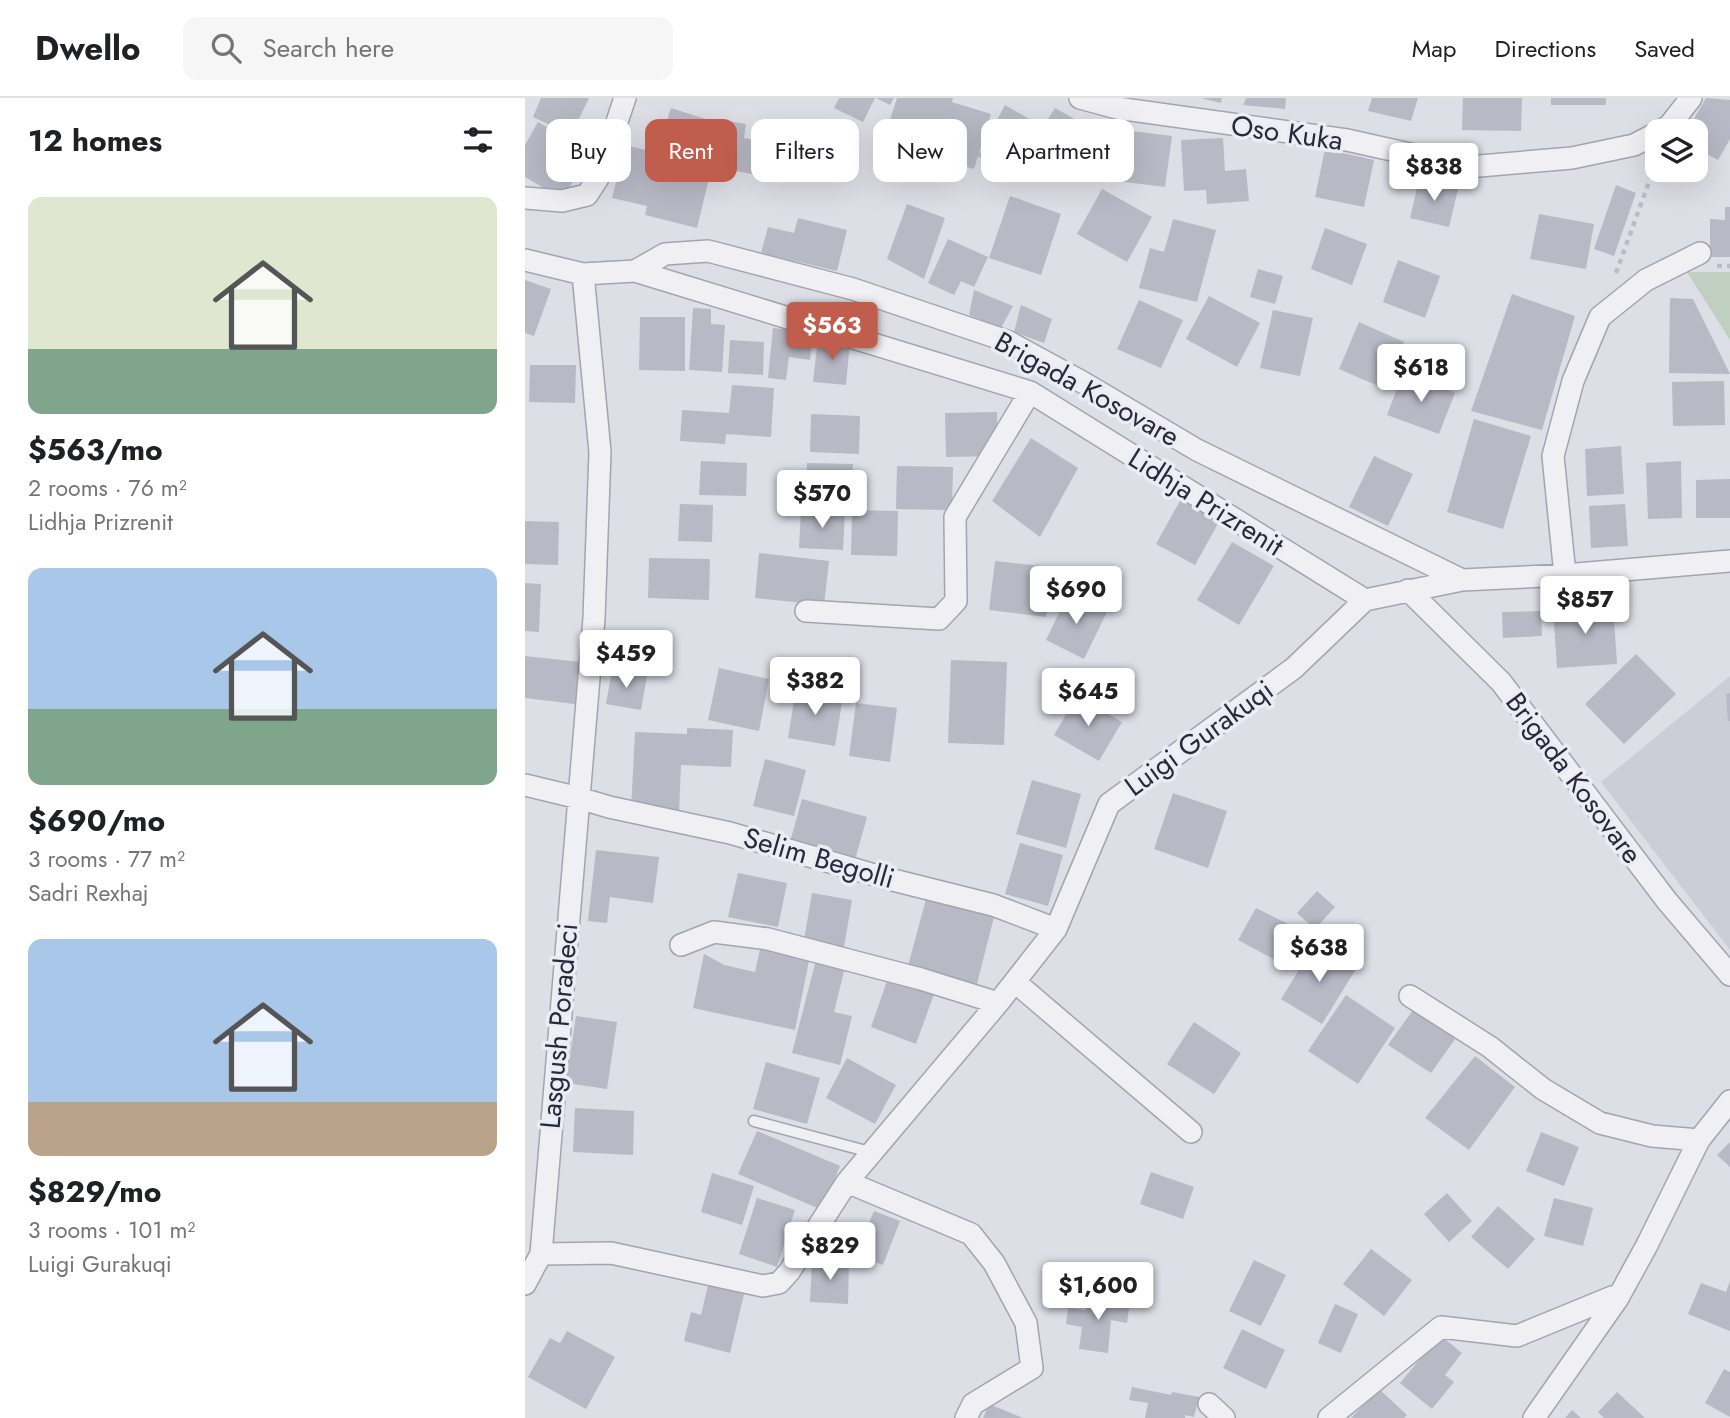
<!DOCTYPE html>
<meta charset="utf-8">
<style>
:root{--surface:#fff;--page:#f6f6f6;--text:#202124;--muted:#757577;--line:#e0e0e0;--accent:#c15d4c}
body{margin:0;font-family:Jost,sans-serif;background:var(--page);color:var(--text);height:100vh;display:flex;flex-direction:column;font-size:26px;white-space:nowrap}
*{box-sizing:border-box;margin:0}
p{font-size:23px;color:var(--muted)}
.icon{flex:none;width:38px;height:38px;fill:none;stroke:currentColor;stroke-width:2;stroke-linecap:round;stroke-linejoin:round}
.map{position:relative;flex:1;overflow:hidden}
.sheet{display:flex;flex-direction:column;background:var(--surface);width:525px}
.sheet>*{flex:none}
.banner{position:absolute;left:21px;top:21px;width:665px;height:63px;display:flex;gap:14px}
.fabs{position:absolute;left:1120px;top:21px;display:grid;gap:14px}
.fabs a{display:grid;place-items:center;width:63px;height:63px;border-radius:14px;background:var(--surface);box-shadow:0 7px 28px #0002;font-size:35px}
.price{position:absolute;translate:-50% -60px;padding:0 16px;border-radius:7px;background:#fff;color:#222;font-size:23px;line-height:46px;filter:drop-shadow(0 2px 4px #0008)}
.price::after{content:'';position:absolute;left:50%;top:42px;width:21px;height:16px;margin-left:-10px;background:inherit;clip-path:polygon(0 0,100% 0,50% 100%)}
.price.active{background:var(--accent);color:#fff}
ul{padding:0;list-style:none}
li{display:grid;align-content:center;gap:14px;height:371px;padding:0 28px}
li span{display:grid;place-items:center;height:217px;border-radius:14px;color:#555}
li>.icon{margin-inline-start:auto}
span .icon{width:126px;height:126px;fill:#fffc;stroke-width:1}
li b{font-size:30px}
h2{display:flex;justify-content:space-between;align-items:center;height:84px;padding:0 28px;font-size:30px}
.chip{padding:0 24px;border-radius:14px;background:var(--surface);box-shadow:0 7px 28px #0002;font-size:24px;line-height:63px}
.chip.active{background:var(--accent);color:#fff}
header{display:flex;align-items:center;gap:42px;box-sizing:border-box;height:98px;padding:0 35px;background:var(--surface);border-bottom:2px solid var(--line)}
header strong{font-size:33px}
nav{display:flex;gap:38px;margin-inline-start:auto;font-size:24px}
.search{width:490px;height:63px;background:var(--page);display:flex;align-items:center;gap:18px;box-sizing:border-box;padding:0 24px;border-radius:14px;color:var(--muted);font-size:26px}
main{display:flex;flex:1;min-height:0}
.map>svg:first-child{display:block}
</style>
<header>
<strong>Dwello</strong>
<div class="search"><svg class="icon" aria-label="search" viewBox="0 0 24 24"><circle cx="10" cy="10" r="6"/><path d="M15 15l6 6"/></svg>Search here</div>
<nav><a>Map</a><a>Directions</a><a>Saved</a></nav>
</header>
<main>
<section class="sheet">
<h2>12 homes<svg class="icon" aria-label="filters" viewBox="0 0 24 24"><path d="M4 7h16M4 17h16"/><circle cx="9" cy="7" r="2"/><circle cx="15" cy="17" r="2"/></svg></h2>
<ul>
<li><span style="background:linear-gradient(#dfe7d0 70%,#7fa58c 0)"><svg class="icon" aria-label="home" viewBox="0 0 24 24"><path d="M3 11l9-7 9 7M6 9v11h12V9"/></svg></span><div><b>$563/mo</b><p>2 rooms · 76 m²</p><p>Lidhja Prizrenit</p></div></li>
<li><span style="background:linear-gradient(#a9c7e8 65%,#7fa58c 0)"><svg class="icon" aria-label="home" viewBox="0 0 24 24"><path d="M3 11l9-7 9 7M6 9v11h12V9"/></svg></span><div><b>$690/mo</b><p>3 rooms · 77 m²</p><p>Sadri Rexhaj</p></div></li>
<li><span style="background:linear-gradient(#a9c7e8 75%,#b9a48a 0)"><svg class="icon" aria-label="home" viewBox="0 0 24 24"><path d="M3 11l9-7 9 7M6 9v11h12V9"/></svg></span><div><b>$829/mo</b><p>3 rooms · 101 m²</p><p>Luigi Gurakuqi</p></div></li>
</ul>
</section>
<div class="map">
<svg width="1205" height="1320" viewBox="0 0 1205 1320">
<rect width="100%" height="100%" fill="#dddee6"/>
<path fill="#cccdd7" d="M 1205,578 L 1205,852 L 1076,684 Z"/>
<path fill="#bfcfc0" d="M 1162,174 L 1205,174 L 1205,242 Z"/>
<path fill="#b8b9c5" d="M 16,0 L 64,0 L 46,37 L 8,19 Z
M 314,0 L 350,0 L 338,24 L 309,10 Z
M 351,0 L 369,0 L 365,7 Z
M 372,0 L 428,0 L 427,4 L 466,16 L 449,71 L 393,54 L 400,33 L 385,29 L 380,43 L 360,37 Z
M 676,0 L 697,0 L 696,5 Z
M 721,0 L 761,0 L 760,11 L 718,7 Z
M 847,0 L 893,0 L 886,23 L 843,13 Z
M 938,0 L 997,0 L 996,33 L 937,32 Z
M 1026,0 L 1081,0 L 1081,7 L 1026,7 Z
M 1181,0 L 1205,2 L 1205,41 L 1193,62 L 1171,50 L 1171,33 L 1162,33 Z
M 480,7 L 518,29 L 530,10 L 569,32 L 548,69 L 509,47 L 490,79 L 453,58 Z
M 146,10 L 187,23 L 176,58 L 135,44 Z
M 191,21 L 221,26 L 219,40 L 253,46 L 247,80 L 187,68 L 172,130 L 120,117 L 122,108 L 87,100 L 100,47 L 183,67 Z
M 13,24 L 65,54 L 38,101 L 0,79 L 0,47 Z
M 599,32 L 647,38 L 640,89 L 592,83 Z
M 698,40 L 700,73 L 721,71 L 724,103 L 682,106 L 681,92 L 659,93 L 656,42 Z
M 800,51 L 849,62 L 839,109 L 790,99 Z
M 894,82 L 933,91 L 924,129 L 885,120 Z
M 1091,87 L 1111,95 L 1089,158 L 1069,151 Z
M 577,91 L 627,119 L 602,164 L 552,136 Z
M 485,98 L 536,116 L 516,177 L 464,160 Z
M 382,106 L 420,120 L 399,181 L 362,161 Z
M 1200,109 L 1205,109 L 1205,159 L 1185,159 L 1185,121 L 1200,122 Z
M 1014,116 L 1069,126 L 1061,171 L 1005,161 Z
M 273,120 L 322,132 L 312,173 L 236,155 L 243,129 L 269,135 Z
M 648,121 L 691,132 L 672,204 L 614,190 L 625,150 L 639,154 Z
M 800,130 L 842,146 L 827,187 L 786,171 Z
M 423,141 L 463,159 L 449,189 L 436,183 L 429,197 L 403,185 Z
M 873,162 L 915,178 L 900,220 L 858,204 Z
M 733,171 L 758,178 L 750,206 L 725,199 Z
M 0,182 L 26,191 L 9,238 L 0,235 Z
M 449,192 L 488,208 L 476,230 L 444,217 Z
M 987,196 L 1050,218 L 1017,332 L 946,313 Z
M 684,198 L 735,225 L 712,269 L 661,241 Z
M 1145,200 L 1168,201 L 1205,276 L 1144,275 Z
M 614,202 L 658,222 L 636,270 L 592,251 Z
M 496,207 L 527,221 L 519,245 L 489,234 Z
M 168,210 L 186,211 L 186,226 L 200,227 L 197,274 L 164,272 Z
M 748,212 L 788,220 L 775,278 L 735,270 Z
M 115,219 L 160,219 L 160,273 L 114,272 Z
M 834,224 L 879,244 L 858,290 L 814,271 Z
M 248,230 L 288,234 L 285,262 L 264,259 L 261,282 L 243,280 Z
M 293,241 L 325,243 L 321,287 L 288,284 Z
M 205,242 L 239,244 L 238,277 L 203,275 Z
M 5,267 L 51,267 L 50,305 L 4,304 Z
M 878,275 L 930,295 L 914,336 L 862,317 Z
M 1199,283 L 1200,327 L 1148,328 L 1147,284 Z
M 207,287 L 249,290 L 246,339 L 201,336 L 200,346 L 155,343 L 157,312 L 204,315 Z
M 472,314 L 473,358 L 421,359 L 420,315 Z
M 286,316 L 335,318 L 334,356 L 285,354 Z
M 949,321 L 1006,338 L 978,431 L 922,414 Z
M 506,340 L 553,370 L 515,439 L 467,403 Z
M 1096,348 L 1099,396 L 1062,398 L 1060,351 Z
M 849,358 L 888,376 L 863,428 L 824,409 Z
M 176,363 L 222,365 L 221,398 L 174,397 Z
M 1156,363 L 1157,420 L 1123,421 L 1121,365 Z
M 282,365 L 328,366 L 327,407 L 281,406 Z
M 372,368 L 428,369 L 427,412 L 371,411 Z
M 1205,381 L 1205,420 L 1171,420 L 1171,382 Z
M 656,401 L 695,422 L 670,467 L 631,446 Z
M 155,406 L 188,407 L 187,444 L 153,443 Z
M 1100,406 L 1103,448 L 1066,450 L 1064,408 Z
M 276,411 L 320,413 L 318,452 L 274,450 Z
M 327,412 L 373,413 L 372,458 L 326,457 Z
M 0,423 L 34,424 L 33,467 L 0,466 Z
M 707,444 L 749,468 L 714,527 L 672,502 Z
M 234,455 L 304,463 L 299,507 L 230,500 Z
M 124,460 L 185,461 L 184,502 L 123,500 Z
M 470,463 L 527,469 L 521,519 L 464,512 Z
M 0,485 L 16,486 L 14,534 L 0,533 Z
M 543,496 L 582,514 L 559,561 L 521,542 Z
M 1088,506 L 1092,566 L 1032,570 L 1028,510 Z
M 1016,513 L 1017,538 L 978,540 L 977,514 Z
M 1111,556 L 1151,596 L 1099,646 L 1060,606 Z
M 0,558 L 55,564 L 50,606 L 0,600 Z
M 426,562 L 482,564 L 479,647 L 423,645 Z
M 194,570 L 244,581 L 234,633 L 183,622 Z
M 87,572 L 122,578 L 116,612 L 81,606 Z
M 271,590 L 318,598 L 310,648 L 263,640 Z
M 1205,595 L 1205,623 L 1203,623 L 1201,596 Z
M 552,598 L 597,624 L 574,663 L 529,637 Z
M 331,605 L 372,610 L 365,664 L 324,658 Z
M 162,630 L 208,632 L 206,669 L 156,667 L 154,715 L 106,713 L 110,634 L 162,636 Z
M 240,661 L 281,672 L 269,718 L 228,708 Z
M 507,682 L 556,696 L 541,750 L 491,736 Z
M 648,695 L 702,713 L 683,770 L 629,751 Z
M 277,701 L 342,719 L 330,762 L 265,744 Z
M 495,745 L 538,757 L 523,808 L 480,796 Z
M 71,752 L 134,759 L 128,805 L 85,799 L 82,825 L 63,823 Z
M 213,775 L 262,785 L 253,829 L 203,819 Z
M 792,793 L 810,809 L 790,831 L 772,815 Z
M 287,795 L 327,802 L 319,849 L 279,842 Z
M 401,801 L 469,819 L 452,886 L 383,868 Z
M 731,810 L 781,835 L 763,869 L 713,842 Z
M 237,842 L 286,853 L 270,932 L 168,910 L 179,856 L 199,867 L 230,874 Z
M 790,846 L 831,871 L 797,926 L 756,901 Z
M 291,862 L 320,869 L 309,914 L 327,918 L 315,967 L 267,955 Z
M 363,880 L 409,896 L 391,946 L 346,929 Z
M 821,897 L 870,930 L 833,986 L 783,953 Z
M 890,909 L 933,937 L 906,975 L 863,947 Z
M 51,918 L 92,924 L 82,991 L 41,985 Z
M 669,924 L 716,955 L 689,996 L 642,966 Z
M 950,958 L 990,989 L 944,1052 L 900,1020 Z
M 322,960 L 371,987 L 350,1026 L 301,1000 Z
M 241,964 L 295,980 L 282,1026 L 228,1011 Z
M 50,1010 L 109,1013 L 108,1057 L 48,1054 Z
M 232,1033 L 315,1068 L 297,1112 L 213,1076 Z
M 1016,1034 L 1054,1049 L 1039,1088 L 1001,1073 Z
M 1205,1044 L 1205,1069 L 1192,1057 Z
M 626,1074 L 669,1089 L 658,1121 L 615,1106 Z
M 187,1075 L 229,1088 L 217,1127 L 176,1114 Z
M 922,1095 L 947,1123 L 924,1144 L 899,1116 Z
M 232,1100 L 270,1112 L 252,1169 L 214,1156 Z
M 1029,1100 L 1068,1110 L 1058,1148 L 1019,1138 Z
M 973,1108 L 1010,1141 L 983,1171 L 946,1139 Z
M 349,1113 L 375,1123 L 358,1167 L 328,1156 L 340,1126 L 343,1127 Z
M 846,1151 L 887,1182 L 859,1218 L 818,1186 Z
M 287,1162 L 324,1163 L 323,1206 L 285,1204 Z
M 729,1162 L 761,1177 L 736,1228 L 704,1213 Z
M 184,1183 L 220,1192 L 205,1255 L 159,1243 L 166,1214 L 176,1217 Z
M 1205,1183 L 1205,1233 L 1163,1216 L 1176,1185 L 1201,1194 Z
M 563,1198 L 605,1203 L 602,1225 L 586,1222 L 583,1255 L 554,1251 L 557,1229 L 541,1226 L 543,1210 L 561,1212 Z
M 810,1206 L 833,1216 L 816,1255 L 793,1245 Z
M 717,1231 L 760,1252 L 741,1291 L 698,1270 Z
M 42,1233 L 90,1259 L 61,1311 L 3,1279 L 25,1240 L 35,1245 Z
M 915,1237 L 937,1255 L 920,1277 L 929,1284 L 907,1311 L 875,1285 Z
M 1199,1271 L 1205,1274 L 1205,1319 L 1180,1305 Z
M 607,1289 L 646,1297 L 647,1294 L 674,1299 L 669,1319 L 660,1317 L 660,1320 L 620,1320 L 623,1305 L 604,1302 Z
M 854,1291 L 882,1317 L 879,1320 L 826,1320 Z
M 1092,1294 L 1120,1320 L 1079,1320 L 1073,1314 Z
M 464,1306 L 498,1320 L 458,1320 Z
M 1047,1312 L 1056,1320 L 1040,1320 Z"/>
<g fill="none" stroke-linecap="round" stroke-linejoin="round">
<g stroke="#a3a4af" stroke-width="13">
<path id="service" d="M 229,1023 L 345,1054"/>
</g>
<g stroke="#a3a4af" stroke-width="24">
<path id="minor" d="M 555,0 L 592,10 L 822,42 L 943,69 L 1047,60 L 1109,47 L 1132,35
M 1135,33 L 1144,28 L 1166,0
M 0,100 L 37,103 L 62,97 L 73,80 L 100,0
M 0,162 L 58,176 L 110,173 L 505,294 L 840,502
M 110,173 L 140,156 L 183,153 L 328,191 L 482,243 L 559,285 L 672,352 L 937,482
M 1040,477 L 1028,358 L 1048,283 L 1075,219 L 1121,182 L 1175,155
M 883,492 L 976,584 L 1142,803 L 1205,877
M 281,513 L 414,521 L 431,503 L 430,419 L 505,294
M 0,687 L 54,700 L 84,709 L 205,735 L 360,780 L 468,807 L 531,831
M 156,847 L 189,834 L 243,841 L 396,881 L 473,905
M 490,884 L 666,1034
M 885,898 L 965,949 L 1018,991 L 1075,1025 L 1127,1038 L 1174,1042
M 322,1084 L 446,1136 L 469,1165 L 501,1225 L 507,1270 L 448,1306 L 441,1320
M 16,1156 L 86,1155 L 238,1188 L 254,1185 L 264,1174 L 322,1084 L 473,905 L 531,831 L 584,706 L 769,570 L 840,502 L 937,482 L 1040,477 L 1205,463
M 0,1186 L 16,1156 L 69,520 L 75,354 L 58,176
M 684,1306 L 699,1320
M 804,1320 L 916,1229 L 992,1238 L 1087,1199 L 1093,1200
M 1009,1320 L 1093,1200 L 1122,1147 L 1174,1042 L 1205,1003"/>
</g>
<path stroke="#bcbcc4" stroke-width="4.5" stroke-dasharray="5 5" stroke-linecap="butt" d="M 1192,168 L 1205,168
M 1091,175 L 1132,62"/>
<use href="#service" stroke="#f0f0f4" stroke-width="10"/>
<use href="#minor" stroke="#f0f0f4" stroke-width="21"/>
</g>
<g text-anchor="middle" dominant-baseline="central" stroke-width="7" stroke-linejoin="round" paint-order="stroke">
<g font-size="28" fill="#28293b" stroke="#ecedf4">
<text transform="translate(762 35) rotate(8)">Oso Kuka</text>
<text transform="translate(562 291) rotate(29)">Brigada Kosovare</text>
<text transform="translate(681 404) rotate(32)">Lidhja Prizrenit</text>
<text transform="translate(674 640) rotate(-36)">Luigi Gurakuqi</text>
<text transform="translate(1049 680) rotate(53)">Brigada Kosovare</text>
<text transform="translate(294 760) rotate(16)">Selim Begolli</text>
<text transform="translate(34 928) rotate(-85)">Lasgush Poradeci</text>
</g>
</g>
</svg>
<div class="fabs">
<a><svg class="icon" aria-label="layers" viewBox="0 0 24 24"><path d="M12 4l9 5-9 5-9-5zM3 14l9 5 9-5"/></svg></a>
</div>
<b class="price" style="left:909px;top:105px">$838</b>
<b class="price active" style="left:307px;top:264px">$563</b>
<b class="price" style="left:896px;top:306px">$618</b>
<b class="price" style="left:297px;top:432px">$570</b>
<b class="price" style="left:551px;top:528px">$690</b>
<b class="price" style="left:1060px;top:538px">$857</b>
<b class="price" style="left:101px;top:592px">$459</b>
<b class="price" style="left:290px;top:619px">$382</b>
<b class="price" style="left:563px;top:630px">$645</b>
<b class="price" style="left:794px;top:886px">$638</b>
<b class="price" style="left:305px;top:1184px">$829</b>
<b class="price" style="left:573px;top:1224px">$1,600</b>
<div class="banner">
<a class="chip">Buy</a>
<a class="chip active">Rent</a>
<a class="chip">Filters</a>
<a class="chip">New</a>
<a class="chip">Apartment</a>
</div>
</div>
</main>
